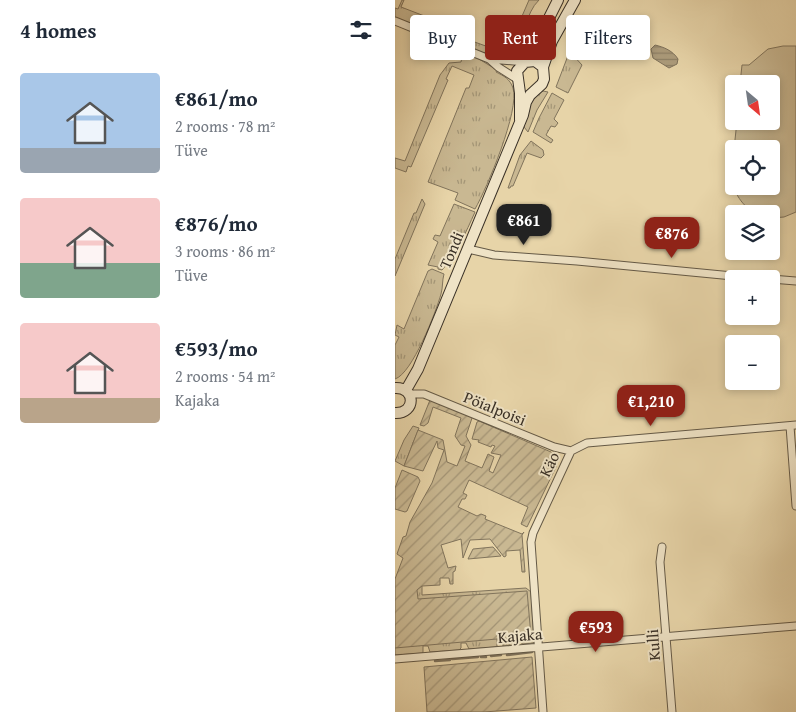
<!DOCTYPE html>
<meta charset="utf-8">
<style>
:root{--surface:#fff;--page:#f6f6f7;--text:#1f2937;--muted:#747a83;--accent:#8f2418}
body{margin:0;font-family:"Gentium Book Plus",serif;background:var(--page);color:var(--text);height:100vh;display:flex;flex-direction:column;font-size:19px;white-space:nowrap}
*{box-sizing:border-box;margin:0}
p{font-size:16px;color:var(--muted)}
.icon{flex:none;width:28px;height:28px;fill:none;stroke:currentColor;stroke-width:2;stroke-linecap:round;stroke-linejoin:round}
.map{position:relative;flex:1;overflow:hidden}
.drawer{display:flex;flex-direction:column;background:var(--surface);width:395px}
.drawer>*{flex:none}
.banner{position:absolute;left:15px;top:15px;width:310px;height:45px;display:flex;gap:10px}
.needle{width:32px;rotate:151deg}
.tools{position:absolute;left:330px;top:75px;display:grid;gap:10px}
.tools a{display:grid;place-items:center;width:55px;height:55px;border-radius:5px;background:var(--surface);box-shadow:0 2px 8px #0003;font-size:25px}
.price{position:absolute;translate:-50% -42px;padding:0 11px;border-radius:10px;background:var(--accent);color:#fff;font-size:16px;line-height:32px;filter:drop-shadow(0 1px 2px #0008)}
.price::after{content:'';position:absolute;left:50%;top:30px;width:15px;height:11px;margin-left:-8px;background:inherit;clip-path:polygon(0 0,100% 0,50% 100%)}
.price.current{background:#222;color:#fff}
ul{padding:0;list-style:none}
li{display:flex;align-items:center;gap:15px;height:125px;padding:0 20px}
li span{display:grid;place-items:center;flex:none;width:140px;height:100px;border-radius:5px;color:#555}
li>.icon{margin-inline-start:auto}
span .icon{width:60px;height:60px;fill:#fffc;stroke-width:1}
li b{font-size:21px}
h2{display:flex;justify-content:space-between;align-items:center;height:60px;padding:0 20px;font-size:21px}
.tag{padding:0 18px;border-radius:5px;background:var(--surface);box-shadow:0 2px 8px #0003;font-size:18px;line-height:45px}
.tag.current{background:var(--accent);color:#fff}
main{display:flex;flex:1;min-height:0}
.map>svg:first-child{display:block}
</style>
<main>
<section class="drawer">
<h2>4 homes<svg class="icon" aria-label="filters" viewBox="0 0 24 24"><path d="M4 7h16M4 17h16"/><circle cx="9" cy="7" r="2"/><circle cx="15" cy="17" r="2"/></svg></h2>
<ul>
<li><span style="background:linear-gradient(#a9c7e8 75%,#9aa5b1 0)"><svg class="icon" aria-label="home" viewBox="0 0 24 24"><path d="M3 11l9-7 9 7M6 9v11h12V9"/></svg></span><div><b>€861/mo</b><p>2 rooms · 78 m²</p><p>Tüve</p></div></li>
<li><span style="background:linear-gradient(#f6c9c9 65%,#7fa58c 0)"><svg class="icon" aria-label="home" viewBox="0 0 24 24"><path d="M3 11l9-7 9 7M6 9v11h12V9"/></svg></span><div><b>€876/mo</b><p>3 rooms · 86 m²</p><p>Tüve</p></div></li>
<li><span style="background:linear-gradient(#f6c9c9 75%,#b9a48a 0)"><svg class="icon" aria-label="home" viewBox="0 0 24 24"><path d="M3 11l9-7 9 7M6 9v11h12V9"/></svg></span><div><b>€593/mo</b><p>2 rooms · 54 m²</p><p>Kajaka</p></div></li>
</ul>
</section>
<div class="map">
<svg width="401" height="712" viewBox="0 0 401 712">
<defs>
<pattern id="grass-tufts" width="24" height="20" patternUnits="userSpaceOnUse" patternTransform="scale(1.25)"><rect width="24" height="20" fill="#c9b892"/><path d="M3 7l-1-3M5 7V3M7 7l1-3M15 17l-1-3M17 17v-4M19 17l1-3" fill="none" stroke="#a49677"/></pattern>
<pattern id="garden-furrows" width="10" height="10" patternUnits="userSpaceOnUse" patternTransform="scale(1.25)"><rect width="10" height="10" fill="#c9b892"/><path d="M-1 1l2-2M0 10L10 0M9 11l2-2" fill="none" stroke="#a49677"/></pattern>
<pattern id="water-rules" width="6" height="5" patternUnits="userSpaceOnUse" patternTransform="scale(1.25)"><rect width="6" height="5" fill="#ac9c7c"/><path d="M0 2.5h6" fill="none" stroke="#8d8065"/></pattern>
</defs>
<rect width="100%" height="100%" fill="#e7d4a8"/>
<filter id="stains"><feTurbulence type="fractalNoise" baseFrequency=".004" numOctaves="4"/><feColorMatrix values="0 0 0 0 .2 0 0 0 0 .09 0 0 0 0 .02 0 0 0 .5 -.17"/></filter>
<radialGradient id="worn" r=".72"><stop offset=".6" stop-color="#630" stop-opacity="0"/><stop offset="1" stop-color="#630" stop-opacity=".3"/></radialGradient>
<path fill="url(#grass-tufts)" stroke="#81745c" d="M 7,0 L 9,0 L 6,7 L 32,17 L 28,25 L 25,27 L 0,18 L 0,8 L 3,9 Z
M 134,0 L 144,0 C 130,13 130,40 115,50 L 108,50 L 109,43 L 115,44 Z
M 38,25 L 41,28 L 99,49 L 88,53 L 42,35 L 38,30 Z
M 68,53 L 84,59 L 102,70 L 101,72 C 109,76 115,79 118,88 C 125,110 92,188 80,209 L 60,200 L 63,193 L 33,182 L 71,88 L 74,88 L 79,75 L 57,66 L 51,79 L 53,80 L 16,167 L 13,166 L 11,172 L 0,168 L 0,158 L 10,161 L 45,75 L 54,63 L 66,62 Z
M 174,53 L 176,53 L 187,65 L 173,93 L 161,87 Z
M 148,91 L 153,92 L 142,110 L 133,132 L 129,127 C 131,115 135,95 148,91 Z
M 157,93 L 169,100 L 159,119 L 163,123 L 160,127 L 156,126 L 151,135 L 158,140 L 156,143 L 138,132 L 144,118 Z
M 136,141 L 148,150 L 149,155 L 146,158 L 132,153 L 118,186 L 116,186 L 115,188 L 113,188 L 125,155 Z
M 27,199 L 30,204 L 0,276 L 0,259 L 19,213 L 21,213 Z
M 59,204 L 80,212 C 71,232 61,255 47,270 L 43,269 L 43,267 L 33,265 L 43,242 L 38,239 L 40,235 L 45,236 Z
M 37,269 L 49,274 C 47,281 48,287 46,294 C 41,312 17,374 0,379 L 0,345 L 4,337 L 0,335 L 2,325 L 9,329 L 33,271 Z
M 18,426 L 24,428 L 9,466 L 0,461 L 9,440 Z
M 27,586 L 27,595 L 131,588 L 136,592 L 139,643 L 127,644 L 126,638 L 118,638 L 118,645 L 108,646 L 106,639 L 102,639 L 102,646 L 100,647 L 74,649 L 71,643 L 66,643 L 66,648 L 64,650 L 35,652 L 33,646 L 28,646 L 28,653 L 0,655 L 0,592 Z"/>
<path fill="url(#garden-furrows)" stroke="#81745c" d="M 35,400 L 75,416 L 77,418 L 71,436 L 76,445 L 70,461 L 87,468 L 93,454 L 99,457 L 94,471 L 98,473 L 106,455 L 96,453 L 100,446 L 97,445 L 96,447 L 83,442 L 84,440 L 77,439 L 82,422 L 84,421 L 156,452 L 162,457 L 161,467 L 132,527 L 126,524 L 133,507 L 74,480 L 68,493 L 72,495 L 70,499 L 67,499 L 63,507 L 82,516 L 86,514 L 91,516 L 90,519 L 122,532 L 127,534 L 129,532 L 127,535 L 130,572 L 127,572 L 125,550 L 111,551 L 111,556 L 109,557 L 95,539 L 75,540 L 68,558 L 66,539 L 46,545 L 53,568 L 61,566 L 60,571 L 58,572 L 58,584 L 55,584 L 54,578 L 45,578 L 45,585 L 27,586 L 22,590 L 23,599 L 132,591 L 136,636 L 0,648 L 0,579 L 8,558 L 2,554 L 8,537 L 11,536 L 15,522 L 37,483 L 49,450 L 43,448 L 42,441 L 28,471 L 9,466 L 23,430 L 48,440 L 52,462 L 62,466 L 70,446 L 66,445 L 60,436 L 66,418 L 38,407 L 33,423 L 29,426 L 25,425 Z
M 7,470 L 23,477 L 25,481 L 12,511 L 10,512 L 0,509 L 0,488 Z
M 98,547 L 106,556 L 73,559 L 78,549 Z
M 137,657 L 141,708 L 89,712 L 32,712 L 29,667 Z"/>
<path fill="#c9b892" stroke="#81745c" d="M 388,46 L 401,46 L 401,212 L 389,217 L 377,218 L 376,214 C 358,214 350,209 341,193 L 333,193 L 339,150 L 339,186 L 376,186 L 376,149 L 339,149 L 342,121 L 376,121 L 376,84 L 345,84 L 347,65 L 354,65 L 373,49 Z"/>
<path fill="url(#water-rules)" stroke="#7e715a" d="M 260,45 C 269,47 278,51 283,59 L 282,64 L 274,68 L 258,58 L 256,49 Z"/>
<g fill="none" stroke-linecap="round" stroke-linejoin="round">
<path stroke="#7e715a" stroke-width="2.5" d="M 112,655 L 137,652
M 96,656 L 106,655
M 86,657 L 91,657
M 57,659 L 83,657
M 40,661 L 55,660"/>
<g stroke="#645946" stroke-width="9">
<path id="street" d="M 0,21 L 94,59 L 103,67 L 122,79
M 94,59 L 130,62
M 73,249 L 99,255 L 182,261 L 369,279
M 376,279 L 401,281
M 14,394 L 29,394 L 159,447 L 176,451
M 395,426 L 401,506
M 267,547 L 265,562 L 277,712
M 0,659 L 401,626
M 148,712 L 136,542 L 138,533 L 176,451 L 192,443 L 401,425"/>
</g>
<g stroke="#393026" stroke-width="12">
<path id="secondary" d="M 130,62 L 143,40 L 163,0
M 148,67 L 157,41 L 180,0
M 0,388 C 21,387 21,414 0,413
M 11,390 L 23,369 L 128,115 L 131,102 L 135,95 L 147,84 L 149,79 L 148,67 L 140,61 L 130,62 L 122,71 L 125,93 L 125,120"/>
</g>
<use href="#street" stroke="#efe3c6" stroke-width="7"/>
<use href="#secondary" stroke="#efe3c6" stroke-width="10"/>
</g>
<g text-anchor="middle" dominant-baseline="central" stroke-width="4" stroke-linejoin="round" paint-order="stroke">
<g font-size="16" fill="#393026" stroke="#efe3c6">
<text transform="translate(56 250) rotate(-67)">Tondi</text>
<text transform="translate(100 408) rotate(22)">Pöialpoisi</text>
<text transform="translate(154 464) rotate(-64)">Käo</text>
<text transform="translate(125 635) rotate(-5)">Kajaka</text>
<text transform="translate(258 645) rotate(-94)">Kulli</text>
</g>
</g>
<rect width="100%" height="100%" filter="url(#stains)"/>
<rect width="100%" height="100%" fill="url(#worn)"/>
</svg>
<div class="tools">
<a><svg class="needle" viewBox="-14 -14 28 28"><path d="M0-13l5 13h-10z" fill="#e53935"/><path d="M0 13l5-13h-10z" fill="#747a83"/></svg></a>
<a><svg class="icon" aria-label="locate" viewBox="0 0 24 24"><circle cx="12" cy="12" r="6"/><path d="M12 2v4M12 18v4M2 12h4M18 12h4"/></svg></a>
<a><svg class="icon" aria-label="layers" viewBox="0 0 24 24"><path d="M12 4l9 5-9 5-9-5zM3 14l9 5 9-5"/></svg></a>
<a>+</a>
<a>−</a>
</div>
<b class="price current" style="left:129px;top:246px">€861</b>
<b class="price" style="left:277px;top:259px">€876</b>
<b class="price" style="left:256px;top:427px">€1,210</b>
<b class="price" style="left:201px;top:653px">€593</b>
<div class="banner">
<a class="tag">Buy</a>
<a class="tag current">Rent</a>
<a class="tag">Filters</a>
</div>
</div>
</main>
